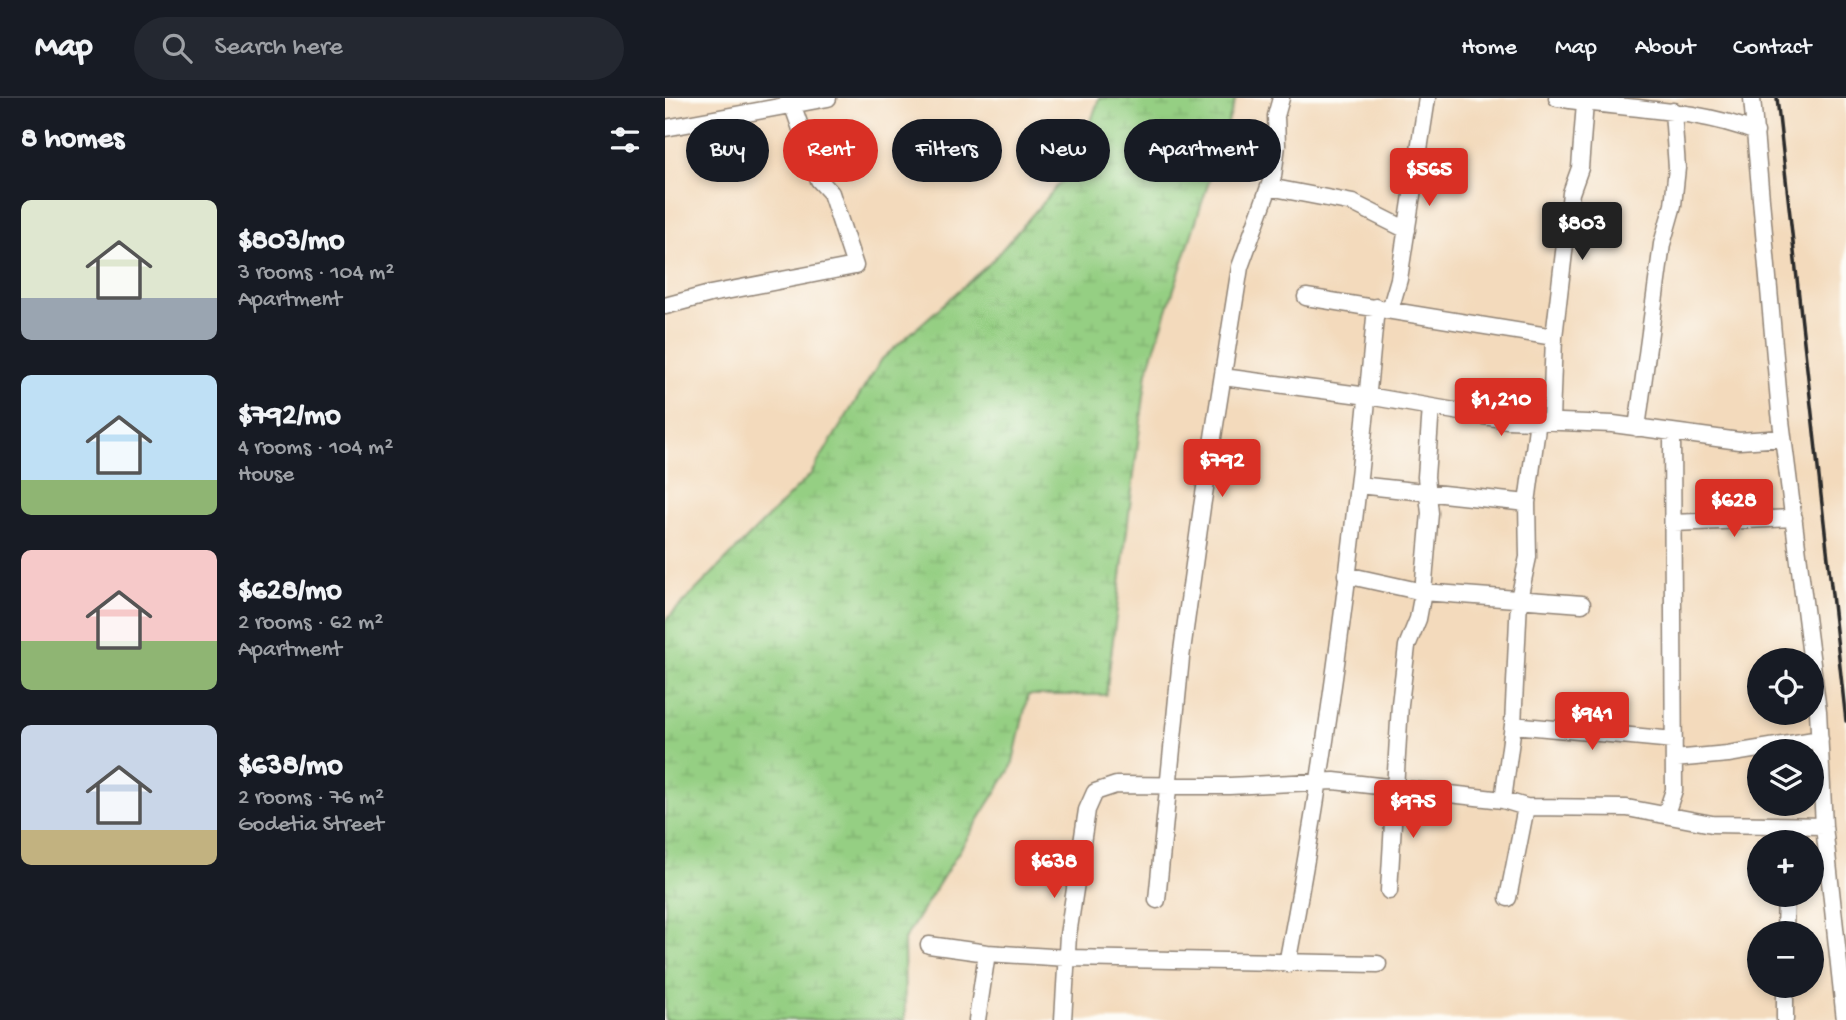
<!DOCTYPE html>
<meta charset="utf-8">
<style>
:root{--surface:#171b24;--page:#242831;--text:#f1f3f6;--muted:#9ea1a6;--line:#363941;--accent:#d93025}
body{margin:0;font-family:"Gochi Hand",sans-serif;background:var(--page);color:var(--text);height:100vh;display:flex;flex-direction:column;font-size:26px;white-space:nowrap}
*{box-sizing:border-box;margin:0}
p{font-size:23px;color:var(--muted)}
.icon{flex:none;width:38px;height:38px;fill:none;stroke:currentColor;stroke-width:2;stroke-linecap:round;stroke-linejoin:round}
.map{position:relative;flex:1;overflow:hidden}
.panel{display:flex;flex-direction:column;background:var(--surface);width:665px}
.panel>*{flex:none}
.guide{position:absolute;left:21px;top:21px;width:665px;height:63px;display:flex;gap:14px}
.tools{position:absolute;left:1082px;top:550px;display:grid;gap:14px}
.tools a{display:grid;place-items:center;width:77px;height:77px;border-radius:50%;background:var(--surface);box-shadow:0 4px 10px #0003;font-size:35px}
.price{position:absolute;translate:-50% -60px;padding:0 16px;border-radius:7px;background:var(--accent);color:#fff;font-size:23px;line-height:46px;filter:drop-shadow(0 2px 4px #0008)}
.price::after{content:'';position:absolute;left:50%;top:42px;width:21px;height:16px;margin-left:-10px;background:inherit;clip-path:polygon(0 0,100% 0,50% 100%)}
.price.current{background:#222;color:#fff}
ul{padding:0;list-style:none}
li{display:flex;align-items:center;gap:21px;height:175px;padding:0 21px}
li span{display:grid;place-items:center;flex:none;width:196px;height:140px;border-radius:10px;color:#555}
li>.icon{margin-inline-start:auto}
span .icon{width:84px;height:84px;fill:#fffc;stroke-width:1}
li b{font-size:30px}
h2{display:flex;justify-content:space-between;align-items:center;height:84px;padding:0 21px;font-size:30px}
.pill{padding:0 24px;border-radius:32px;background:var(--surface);box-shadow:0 4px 10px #0003;font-size:24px;line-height:63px}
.pill.current{background:var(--accent);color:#fff}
header{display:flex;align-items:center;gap:42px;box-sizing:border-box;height:98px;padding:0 35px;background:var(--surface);border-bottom:2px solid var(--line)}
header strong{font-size:33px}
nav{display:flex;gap:38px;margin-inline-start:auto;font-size:24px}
.search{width:490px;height:63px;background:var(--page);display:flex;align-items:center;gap:18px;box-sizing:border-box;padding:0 24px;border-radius:38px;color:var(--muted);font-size:26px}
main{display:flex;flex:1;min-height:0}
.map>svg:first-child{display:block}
</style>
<header>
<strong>Map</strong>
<div class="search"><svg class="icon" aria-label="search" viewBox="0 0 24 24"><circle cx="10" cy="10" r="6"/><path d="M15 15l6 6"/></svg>Search here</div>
<nav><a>Home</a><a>Map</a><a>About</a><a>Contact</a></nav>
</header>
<main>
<section class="panel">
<h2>8 homes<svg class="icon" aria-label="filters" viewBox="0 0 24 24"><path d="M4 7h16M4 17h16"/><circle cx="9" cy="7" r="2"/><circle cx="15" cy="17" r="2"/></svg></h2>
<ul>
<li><span style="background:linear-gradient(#dfe7d0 70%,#9aa5b1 0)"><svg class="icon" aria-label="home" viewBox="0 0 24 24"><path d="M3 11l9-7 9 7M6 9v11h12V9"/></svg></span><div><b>$803/mo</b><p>3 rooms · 104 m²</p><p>Apartment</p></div></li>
<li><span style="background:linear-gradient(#bfe0f5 75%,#8fb573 0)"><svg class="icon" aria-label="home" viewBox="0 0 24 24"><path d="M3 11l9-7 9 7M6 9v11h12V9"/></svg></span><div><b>$792/mo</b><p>4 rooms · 104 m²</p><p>House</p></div></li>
<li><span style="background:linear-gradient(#f6c9c9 65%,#8fb573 0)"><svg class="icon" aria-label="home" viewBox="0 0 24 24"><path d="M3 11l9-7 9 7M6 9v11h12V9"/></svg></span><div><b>$628/mo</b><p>2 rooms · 62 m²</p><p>Apartment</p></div></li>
<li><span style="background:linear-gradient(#c9d6e8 75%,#c2b280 0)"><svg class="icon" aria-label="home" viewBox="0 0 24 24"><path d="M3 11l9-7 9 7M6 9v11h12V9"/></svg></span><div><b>$638/mo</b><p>2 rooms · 76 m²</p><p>Godetia Street</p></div></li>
</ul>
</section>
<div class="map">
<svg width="1181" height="922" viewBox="0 0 1181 922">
<defs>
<pattern id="wetland-marsh" width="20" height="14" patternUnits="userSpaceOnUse" patternTransform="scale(1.75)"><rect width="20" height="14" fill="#95cf83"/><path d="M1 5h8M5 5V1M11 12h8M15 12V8" fill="none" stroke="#81b271"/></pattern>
</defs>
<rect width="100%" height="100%" fill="#fdfcf7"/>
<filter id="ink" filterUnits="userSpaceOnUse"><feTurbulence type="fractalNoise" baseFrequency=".0143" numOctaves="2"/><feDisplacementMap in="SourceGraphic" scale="14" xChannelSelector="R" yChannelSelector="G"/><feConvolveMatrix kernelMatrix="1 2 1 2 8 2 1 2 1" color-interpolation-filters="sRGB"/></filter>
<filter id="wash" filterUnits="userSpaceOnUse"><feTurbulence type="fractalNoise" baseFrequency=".00686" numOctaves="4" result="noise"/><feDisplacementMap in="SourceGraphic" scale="28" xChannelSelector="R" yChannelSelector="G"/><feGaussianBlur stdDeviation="1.57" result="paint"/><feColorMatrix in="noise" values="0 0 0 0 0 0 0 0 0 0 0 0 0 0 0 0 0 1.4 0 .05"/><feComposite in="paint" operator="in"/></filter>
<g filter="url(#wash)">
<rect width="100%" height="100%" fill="#f3dabc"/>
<path fill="url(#wetland-marsh)" stroke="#607d57" stroke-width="2" d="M 434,0 L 571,0 L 482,274 L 441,597 L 363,597 L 347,668 L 239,842 L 240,922 L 0,922 L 0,523 L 145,377 L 217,261 L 326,164 L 395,85 L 417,50 Z"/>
</g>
<g filter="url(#ink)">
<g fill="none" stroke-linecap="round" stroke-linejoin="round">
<g stroke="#8f8274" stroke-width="19">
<path id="minor" d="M 892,0 C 959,12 1027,9 1091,34
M 1087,0 L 1115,315 L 1153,613 L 1159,728 L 1180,922
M 0,30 L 163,0
M 604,89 L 688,105 L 742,132
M 641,199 L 889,239
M 0,208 L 45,196 L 190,168 L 166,95 L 154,82 L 125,0
M 725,212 L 734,181 L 762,0
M 558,279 L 703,298 L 842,322 L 948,326 L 1074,343 L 1118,340
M 886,322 L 889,239 L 906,95 L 915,70 L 920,5
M 972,330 L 997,146 L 1008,107 L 1012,70 L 1008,13
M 693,387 L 862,405
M 1008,425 L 1129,420
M 681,477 L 758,494 L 917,506
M 848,627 L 1009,642
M 1009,661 L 1063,656 L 1155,641
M 838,702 L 848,627 L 854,501 L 863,459 L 862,405 L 873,322
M 1001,716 L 1009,692 L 1007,336
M 724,793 L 735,606 L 742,548 L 753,521 L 758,494 L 765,415 L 761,379 L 766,309
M 843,800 L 861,709
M 492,802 L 516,560 L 537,409 L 575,169 L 608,78 L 612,47 L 611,18 L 616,0
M 1120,835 L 1121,796
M 264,847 L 322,855 L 402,860 L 713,866
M 622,866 C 664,649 691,429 711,209
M 312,922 L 322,855
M 398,922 L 403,837 L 422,712 L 430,694 L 451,687 L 564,688 L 669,683 L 838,702 L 861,709 L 962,710 L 1047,726 L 1159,728
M 1120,922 L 1120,887"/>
</g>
<use href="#minor" stroke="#fff" stroke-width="16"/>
<path stroke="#2b2b2b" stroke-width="3.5" d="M 1112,0 L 1181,623"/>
</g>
</g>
</svg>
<div class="tools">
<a><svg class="icon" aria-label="locate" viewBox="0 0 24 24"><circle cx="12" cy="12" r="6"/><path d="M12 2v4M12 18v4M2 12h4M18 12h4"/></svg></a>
<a><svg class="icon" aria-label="layers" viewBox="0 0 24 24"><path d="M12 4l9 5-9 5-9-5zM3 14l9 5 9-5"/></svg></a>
<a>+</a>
<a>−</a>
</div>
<b class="price" style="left:764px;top:110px">$565</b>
<b class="price current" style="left:917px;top:164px">$803</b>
<b class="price" style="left:836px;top:340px">$1,210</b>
<b class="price" style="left:557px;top:401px">$792</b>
<b class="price" style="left:1069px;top:441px">$628</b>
<b class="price" style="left:927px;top:654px">$941</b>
<b class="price" style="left:748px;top:742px">$975</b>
<b class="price" style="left:389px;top:802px">$638</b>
<div class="guide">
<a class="pill">Buy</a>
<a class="pill current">Rent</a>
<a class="pill">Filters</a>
<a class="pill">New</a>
<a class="pill">Apartment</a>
</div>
</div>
</main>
